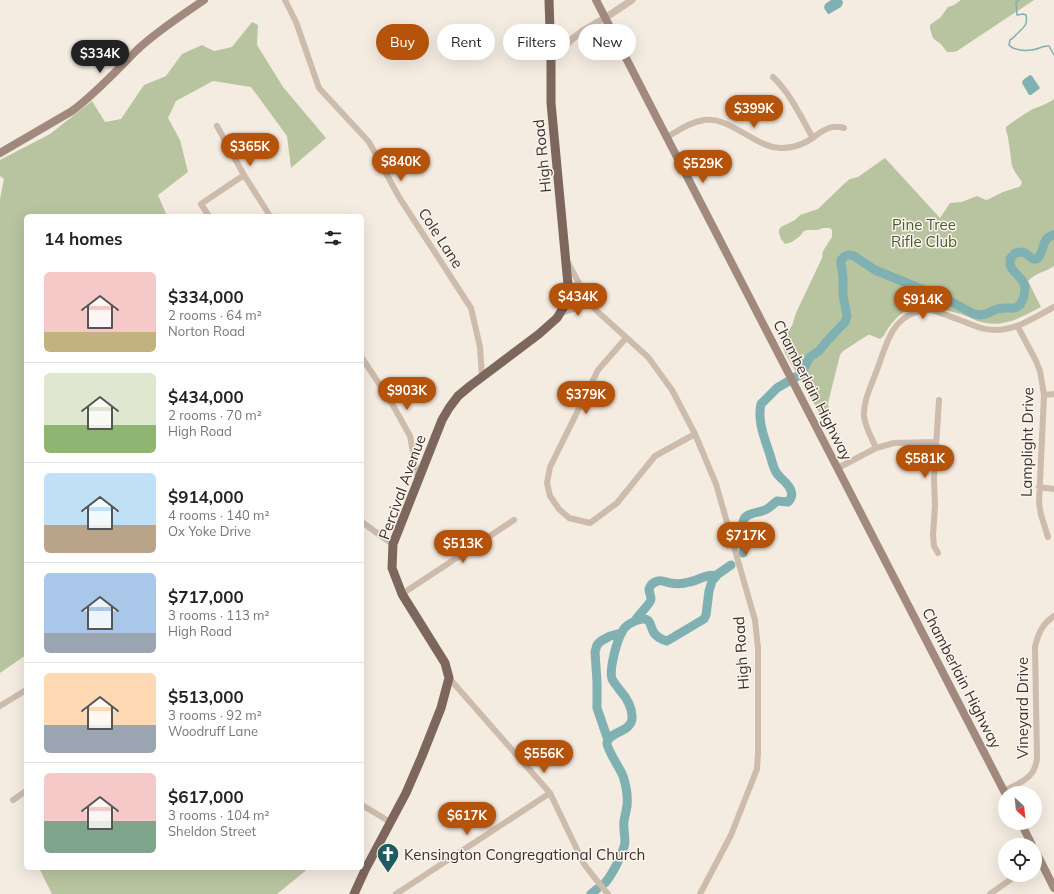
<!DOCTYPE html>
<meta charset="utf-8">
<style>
:root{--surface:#fff;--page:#f2f2f2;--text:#222;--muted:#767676;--line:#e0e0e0;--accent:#b45309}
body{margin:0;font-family:Mulish,sans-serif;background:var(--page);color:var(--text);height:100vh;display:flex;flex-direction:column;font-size:15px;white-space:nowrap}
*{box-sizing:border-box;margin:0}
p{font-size:13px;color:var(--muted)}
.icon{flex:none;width:22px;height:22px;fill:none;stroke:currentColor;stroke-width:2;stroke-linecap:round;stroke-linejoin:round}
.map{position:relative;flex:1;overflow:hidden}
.drawer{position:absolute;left:24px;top:214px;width:340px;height:656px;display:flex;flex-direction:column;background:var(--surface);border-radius:6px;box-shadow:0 4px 16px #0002}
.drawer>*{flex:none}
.hud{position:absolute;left:376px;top:24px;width:380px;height:36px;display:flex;gap:8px}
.needle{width:26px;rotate:153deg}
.tools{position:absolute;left:998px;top:786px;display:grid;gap:8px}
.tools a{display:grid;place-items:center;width:44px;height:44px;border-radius:50%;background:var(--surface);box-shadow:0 4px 16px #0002;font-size:20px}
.price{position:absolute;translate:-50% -34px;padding:0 9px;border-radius:14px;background:var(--accent);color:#fff;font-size:13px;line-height:26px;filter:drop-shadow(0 1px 2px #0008)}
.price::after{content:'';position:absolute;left:50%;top:24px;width:12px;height:9px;margin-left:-6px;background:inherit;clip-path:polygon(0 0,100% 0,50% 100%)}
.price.selected{background:#222;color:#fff}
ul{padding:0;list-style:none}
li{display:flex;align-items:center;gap:12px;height:100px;padding:0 20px}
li+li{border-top:1px solid var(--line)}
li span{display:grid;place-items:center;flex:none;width:112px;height:80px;border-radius:6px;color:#555}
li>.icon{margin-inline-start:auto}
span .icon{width:48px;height:48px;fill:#fffc;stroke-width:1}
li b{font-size:17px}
h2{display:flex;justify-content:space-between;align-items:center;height:48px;padding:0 20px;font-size:17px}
.tag{padding:0 14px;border-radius:18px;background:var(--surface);box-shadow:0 4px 16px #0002;font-size:14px;line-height:36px}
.tag.selected{background:var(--accent);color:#fff}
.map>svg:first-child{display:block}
</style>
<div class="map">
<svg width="1054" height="894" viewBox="0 0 1054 894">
<rect width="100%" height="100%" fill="#f4ebe1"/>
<path fill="#b8c4a0" d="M 961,0 L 1034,0 L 957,51 L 953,52 L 947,52 L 941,44 L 935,40 L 933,38 L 930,29 L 930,25 L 935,21 L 940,18 L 948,7 L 954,5 Z
M 252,22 L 258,25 L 257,45 L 283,87 L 326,138 L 291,168 L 287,136 L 251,87 L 213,81 L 176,101 L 168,118 L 180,140 L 188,172 L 158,195 L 167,216 L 26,216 L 26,655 L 0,673 L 0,199 L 4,179 L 0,176 L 0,160 L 50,134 L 92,101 L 105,122 L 121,119 L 144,85 L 166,76 L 182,54 L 202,45 L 214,51 L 232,47 Z
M 1054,99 L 1054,266 C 1044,273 1038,271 1028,281 L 1041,307 C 1020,318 1002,329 977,321 C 973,319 970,317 966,316 C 959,313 952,312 945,310 C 938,308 928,304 921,305 C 907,307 897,316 889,327 C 886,331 884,337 880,339 L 870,335 L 868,335 L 843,351 L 840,355 L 828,403 L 829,409 L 825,415 L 822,416 L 820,414 L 785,353 L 781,341 L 784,335 L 792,326 L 796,313 L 822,258 L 823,251 L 832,237 L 832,230 L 830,228 L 824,228 L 817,230 L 807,230 L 804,231 L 800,236 L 792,242 L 785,244 L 781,239 L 779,233 L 779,230 L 781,227 L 795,220 L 800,215 L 818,209 L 845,183 L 850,179 L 858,177 L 885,158 L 940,218 L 950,203 L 962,202 L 977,196 L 986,200 L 989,199 L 1003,192 L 1019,187 L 1021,185 L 1022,182 L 1015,172 L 1012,166 L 1008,137 L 1006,130 L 1006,127 C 1015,120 1024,114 1033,109 C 1040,106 1048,104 1054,99 Z
M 39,868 L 309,868 L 277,894 L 52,894 Z"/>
<path fill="#7fb0b2" d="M 831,0 L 842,0 L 843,3 L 841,7 L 829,14 L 828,14 L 824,8 L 825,4 Z
M 1030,75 L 1032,76 L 1040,88 L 1039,89 L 1031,95 L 1029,95 L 1022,83 L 1023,80 Z"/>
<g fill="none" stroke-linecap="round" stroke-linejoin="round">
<path stroke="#7fb0b2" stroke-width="1.5" d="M 1019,0 L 1016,2 L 1017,15 L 1023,14 L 1026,15 C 1028,25 1024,27 1018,33 C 1015,35 1014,38 1010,40 L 1009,45 C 1013,50 1025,51 1031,50 C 1037,50 1043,45 1049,46 L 1054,55"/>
<path stroke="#7fb0b2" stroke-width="9" d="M 743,553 C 747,546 739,528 744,519 C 748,512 761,513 767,509 C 771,507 774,503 777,501 L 788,502 C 791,499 793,496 791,491 C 789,483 780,479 776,472 C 773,467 772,461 770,455 C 765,439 757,421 761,404 L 777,388 L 801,374 L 810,357 L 819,351 L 827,341 L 845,322 L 847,316 L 843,295 L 843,277 L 841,263 L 841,260 L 845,256 L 849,255 L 854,256 L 875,270 L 946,299 L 974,314 L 980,315 L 986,314 L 997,309 L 1005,308 L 1015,308 L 1020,305 L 1024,297 L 1025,286 L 1022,280 L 1012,269 L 1010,264 L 1010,259 L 1015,253 L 1022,252 L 1025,253 L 1033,259 L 1037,259 C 1046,251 1040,238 1054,235
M 635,621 C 638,614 651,604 651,599 C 651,596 649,592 649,589 C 650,586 653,582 658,581 C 662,580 666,582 670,583 C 676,584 683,584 689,582 C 698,581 706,573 716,576
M 608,740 L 597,708 L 597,682 L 595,652 L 597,645 L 601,641 L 610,636 L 621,633
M 605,883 C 612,875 624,852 625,842 C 625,835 623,828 624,821 C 625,816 626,811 627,806 C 628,796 626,785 623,776 C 620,768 607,750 607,743 C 608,732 631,732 632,719 C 633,708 626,697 619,689 C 617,686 614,683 612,679 C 609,669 617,640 622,632 C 625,625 635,620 642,619 C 651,618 650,626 653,631 C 655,636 662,640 667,641 L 704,619 L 706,615 L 709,591 L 712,581 L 718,574 L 731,565
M 591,894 L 597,889"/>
<path stroke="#cdbbac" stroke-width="6" d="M 285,0 L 296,22 L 319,88 L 369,142 L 399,197 L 471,308 L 480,347 L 482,376
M 773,77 C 790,93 801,117 813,138
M 217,126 L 244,175 L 270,216
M 667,137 C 678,131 688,123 700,121 C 729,113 753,148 782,148 C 790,148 798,146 806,142 C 819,135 827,123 844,128
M 209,216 L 201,204 L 244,175
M 567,261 L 590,304 L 598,312 L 648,357 L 672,390 L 695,434 L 716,484 L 755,620 L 758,648 L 758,753 L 757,769 L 731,835 L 700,894
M 561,313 L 590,304
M 1018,327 L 1036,361 L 1040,371 L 1044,395 L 1039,503 L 1041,515 L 1048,537
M 626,338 L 598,370 L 550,467 L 547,483 L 550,496 L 559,509 L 569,518 L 590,523 L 617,503 L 655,456 L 695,434
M 362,358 L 390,400 L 410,436 L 418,479
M 1044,395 L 1054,394
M 876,448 C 872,438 865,427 864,416 C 863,400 873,382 878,367 C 886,346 891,321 914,313 C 919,311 926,309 931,310 C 941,312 951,317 960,320 C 972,325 983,330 995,330 C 1017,330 1035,317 1054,307
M 838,468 L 876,448 L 894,443 L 936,442
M 1039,487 L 1054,489
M 362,522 L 381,536 L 393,544
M 938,553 L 934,546 L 933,535 L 935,506 L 934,478 L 939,400
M 402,594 L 514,520
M 449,678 L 550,793 L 584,864 L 594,877 L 608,894
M 0,706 L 26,690
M 1004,791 C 1013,786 1025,782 1031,774 C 1035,770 1036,764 1037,759 L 1035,647 C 1038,634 1042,624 1054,616
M 13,800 L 26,791
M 362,805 L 390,822
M 396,894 L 550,793
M 990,894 L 1017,875"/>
<path stroke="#cdbbac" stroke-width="7" d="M 551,60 L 571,40 L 584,30 L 605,18 L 632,0"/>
<path stroke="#a18a7d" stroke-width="8" d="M 596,0 L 1005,793
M 0,153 L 72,111 C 96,93 116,71 137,50 C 157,31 181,16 204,0
M 1021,823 L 1032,845
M 1035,850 L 1054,888"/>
<path stroke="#7d675c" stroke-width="9" d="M 354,894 L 365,870 L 406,793 L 422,756 L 441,708 L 449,678 L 445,663 L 402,594 L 392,568 L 393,544 L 442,420 L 449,408 L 458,396 L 470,386 L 539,334 L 557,318 L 565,305 L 567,296 L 568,285 L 551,103 L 551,60 L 549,0"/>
</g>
<defs>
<g id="church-pin" transform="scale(1.15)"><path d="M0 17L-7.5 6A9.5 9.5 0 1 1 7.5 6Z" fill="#1f5a5e" stroke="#fbf5ee"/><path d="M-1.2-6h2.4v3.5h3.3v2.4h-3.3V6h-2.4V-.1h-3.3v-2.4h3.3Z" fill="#fff"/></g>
</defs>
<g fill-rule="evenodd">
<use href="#church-pin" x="388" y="854"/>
</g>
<g text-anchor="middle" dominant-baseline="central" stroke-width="3" stroke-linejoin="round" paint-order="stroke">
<g font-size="15" fill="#3b302b" stroke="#fbf5ee">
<text transform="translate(542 156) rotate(-96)">High Road</text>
<text transform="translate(441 238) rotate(57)">Cole Lane</text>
<text transform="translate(813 390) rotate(63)">Chamberlain Highway</text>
<text transform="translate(1027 442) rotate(-89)">Lamplight Drive</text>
<text transform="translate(402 487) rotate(-70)">Percival Avenue</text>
<text transform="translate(741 653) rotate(-94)">High Road</text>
<text transform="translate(962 678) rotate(63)">Chamberlain Highway</text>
<text transform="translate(1022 708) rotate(-90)">Vineyard Drive</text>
</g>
<g font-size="15" fill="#4a5a2e" stroke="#fbf5ee">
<text x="924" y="224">Pine Tree<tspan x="924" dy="17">Rifle Club</tspan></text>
</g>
<g font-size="15" fill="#3b302b" stroke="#fbf5ee" text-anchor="start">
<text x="404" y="854">Kensington Congregational Church</text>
</g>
</g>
</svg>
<div class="tools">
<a><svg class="needle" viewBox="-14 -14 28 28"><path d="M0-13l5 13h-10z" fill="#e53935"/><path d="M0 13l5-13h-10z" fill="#767676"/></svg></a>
<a><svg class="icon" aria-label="locate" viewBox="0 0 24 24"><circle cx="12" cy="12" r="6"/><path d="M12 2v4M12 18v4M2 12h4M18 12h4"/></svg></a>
</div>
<b class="price selected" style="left:100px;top:74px">$334K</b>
<b class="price" style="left:754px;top:129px">$399K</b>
<b class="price" style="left:250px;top:167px">$365K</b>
<b class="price" style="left:401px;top:182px">$840K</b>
<b class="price" style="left:703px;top:184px">$529K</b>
<b class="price" style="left:578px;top:317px">$434K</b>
<b class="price" style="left:923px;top:320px">$914K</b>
<b class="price" style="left:407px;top:411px">$903K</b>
<b class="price" style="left:586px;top:415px">$379K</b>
<b class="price" style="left:925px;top:479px">$581K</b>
<b class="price" style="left:746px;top:556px">$717K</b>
<b class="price" style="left:463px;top:564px">$513K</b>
<b class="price" style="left:544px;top:774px">$556K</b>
<b class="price" style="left:467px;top:836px">$617K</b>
<div class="hud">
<a class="tag selected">Buy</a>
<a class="tag">Rent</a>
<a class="tag">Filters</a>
<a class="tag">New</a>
</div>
<section class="drawer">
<h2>14 homes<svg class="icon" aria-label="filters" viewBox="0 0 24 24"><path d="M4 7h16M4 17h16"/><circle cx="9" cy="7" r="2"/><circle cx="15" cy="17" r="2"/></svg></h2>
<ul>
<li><span style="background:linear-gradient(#f6c9c9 75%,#c2b280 0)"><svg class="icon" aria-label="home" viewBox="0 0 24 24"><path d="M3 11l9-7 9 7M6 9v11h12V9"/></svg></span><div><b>$334,000</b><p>2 rooms · 64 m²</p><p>Norton Road</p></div></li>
<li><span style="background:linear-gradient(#dfe7d0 65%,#8fb573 0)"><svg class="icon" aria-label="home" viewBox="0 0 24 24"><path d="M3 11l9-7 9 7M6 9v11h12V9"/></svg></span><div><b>$434,000</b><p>2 rooms · 70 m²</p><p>High Road</p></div></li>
<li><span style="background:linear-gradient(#bfe0f5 65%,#b9a48a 0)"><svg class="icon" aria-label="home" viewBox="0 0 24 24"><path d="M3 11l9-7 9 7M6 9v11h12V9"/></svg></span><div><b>$914,000</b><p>4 rooms · 140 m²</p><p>Ox Yoke Drive</p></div></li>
<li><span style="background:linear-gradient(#a9c7e8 75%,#9aa5b1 0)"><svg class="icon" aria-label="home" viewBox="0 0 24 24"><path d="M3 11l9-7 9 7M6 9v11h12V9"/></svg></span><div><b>$717,000</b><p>3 rooms · 113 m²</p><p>High Road</p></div></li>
<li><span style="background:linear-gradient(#ffd9b3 65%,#9aa5b1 0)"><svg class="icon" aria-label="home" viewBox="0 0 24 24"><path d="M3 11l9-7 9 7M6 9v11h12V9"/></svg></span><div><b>$513,000</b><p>3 rooms · 92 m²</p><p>Woodruff Lane</p></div></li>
<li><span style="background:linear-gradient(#f6c9c9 60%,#7fa58c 0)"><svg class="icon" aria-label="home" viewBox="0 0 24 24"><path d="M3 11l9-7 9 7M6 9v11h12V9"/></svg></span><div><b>$617,000</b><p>3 rooms · 104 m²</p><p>Sheldon Street</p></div></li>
</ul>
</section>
</div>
